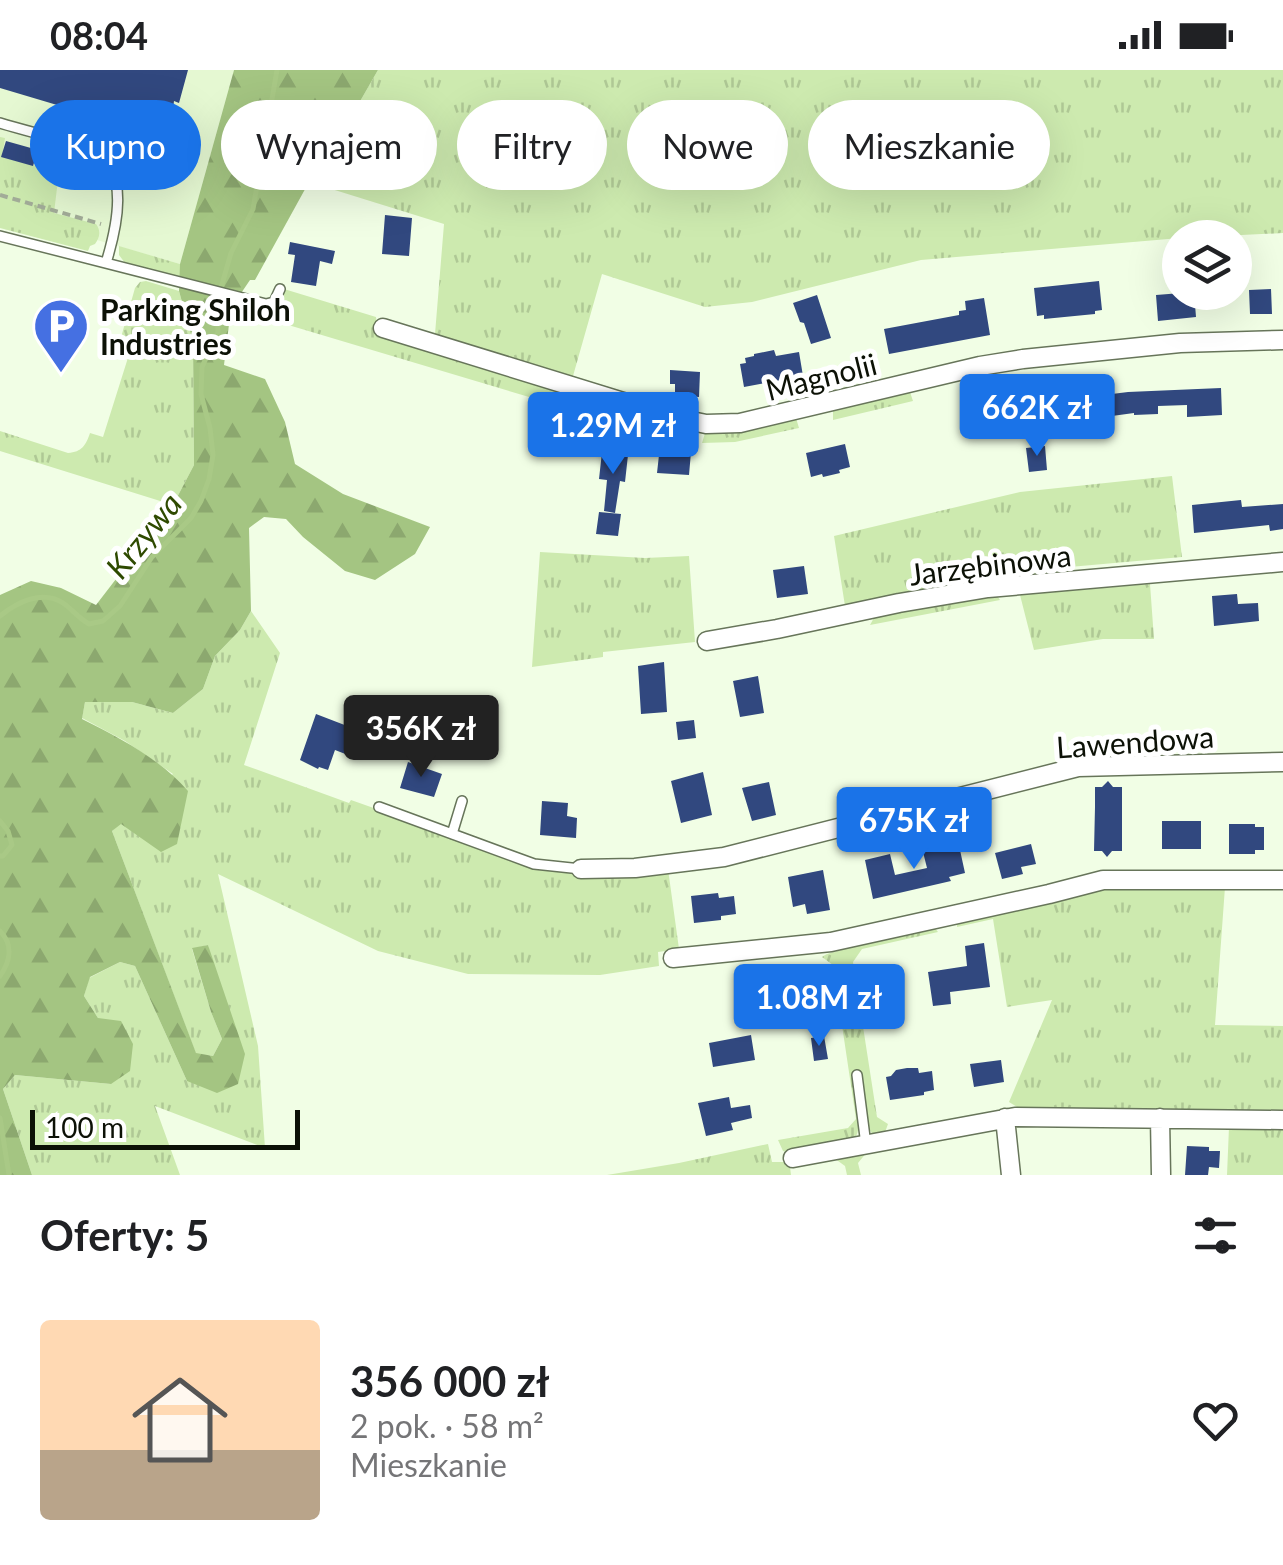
<!DOCTYPE html>
<html lang="pl">
<meta charset="utf-8">
<style>
:root{--surface:#fff;--page:#f2f2f2;--text:#202124;--muted:#757577;--line:#e0e0e0;--accent:#1a73e8}
body{margin:0;font-family:Lato,sans-serif;background:var(--page);color:var(--text);height:100vh;display:flex;flex-direction:column;font-size:38px;white-space:nowrap}
*{box-sizing:border-box;margin:0}
p{font-size:32px;color:var(--muted)}
.icon{flex:none;width:55px;height:55px;fill:none;stroke:currentColor;stroke-width:2;stroke-linecap:round;stroke-linejoin:round}
.map{position:relative;height:1105px;overflow:hidden}
.sheet{display:flex;flex-direction:column;background:var(--surface);flex:1}
.sheet>*{flex:none}
.banner{position:absolute;left:30px;top:30px;width:1225px;height:90px;display:flex;gap:20px}
.controls{position:absolute;left:1162px;top:150px;display:grid;gap:20px}
.controls a{display:grid;place-items:center;width:90px;height:90px;border-radius:50%;background:var(--surface);box-shadow:0 10px 40px #0002;font-size:50px}
.scale{position:absolute;left:30px;bottom:25px;width:270px;box-sizing:border-box;padding-left:10px;border:5px solid #0c1106;border-top:0;font-size:28px;line-height:35px;white-space:nowrap;color:#0c1106;-webkit-text-stroke:8px #fff;paint-order:stroke}
.price{position:absolute;translate:-50% -85px;padding:0 22px;border-radius:10px;background:var(--accent);color:#fff;font-size:32px;line-height:65px;filter:drop-shadow(0 2px 5px #0008)}
.price::after{content:'';position:absolute;left:50%;top:60px;width:30px;height:22px;margin-left:-15px;background:inherit;clip-path:polygon(0 0,100% 0,50% 100%)}
.price.selected{background:#222;color:#fff}
ul{padding:0;list-style:none}
li{display:flex;align-items:center;gap:30px;height:250px;padding:0 40px}
li+li{border-top:2px solid var(--line)}
li span{display:grid;place-items:center;flex:none;width:280px;height:200px;border-radius:10px;color:#555}
li>.icon{margin-inline-start:auto}
span .icon{width:120px;height:120px;fill:#fffc;stroke-width:1}
li b{font-size:42px}
h2{display:flex;justify-content:space-between;align-items:center;height:120px;padding:0 40px;font-size:42px}
.chip{padding:0 35px;border-radius:45px;background:var(--surface);box-shadow:0 10px 40px #0002;font-size:35px;line-height:90px}
.chip.selected{background:var(--accent);color:#fff}
.status{display:flex;justify-content:space-between;align-items:center;height:70px;padding:0 50px;background:var(--surface);direction:ltr}
.status svg{height:28px;fill:currentColor}
.map>svg:first-child{display:block}
</style>
<div class="status"><b>08:04</b><svg viewBox="0 0 49 12"><path d="M0 12V9h3v3zM5 12V6h3v6zM10 12V3h3v9zM15 12V0h3v12zM26 1h20v11H26zM47 4h2v5h-2z"/></svg></div>
<div class="map">
<svg width="1283" height="1105" viewBox="0 0 1283 1105">
<defs>
<pattern id="grass-tufts" width="24" height="20" patternUnits="userSpaceOnUse" patternTransform="scale(2.5)"><rect width="24" height="20" fill="#cdeaaf"/><path d="M3 7l-1-3M5 7V3M7 7l1-3M15 17l-1-3M17 17v-4M19 17l1-3" fill="none" stroke="#afc895"/></pattern>
<pattern id="forest-firs" width="22" height="20" patternUnits="userSpaceOnUse" patternTransform="scale(2.5)"><rect width="22" height="20" fill="#a4c582"/><path d="M5 1l3.5 6h-7zM16 11l3.5 6h-7z" fill="#8ca86f"/></pattern>
</defs>
<rect width="100%" height="100%" fill="#f1fee5"/>
<path fill="#e5f8d2" d="M 0,0 L 234,0 L 180,194 L 0,142 Z"/>
<path fill="url(#grass-tufts)" d="M 378,0 L 1283,0 L 1283,163 L 1180,168 L 921,190 L 752,232 L 705,237 L 602,204 L 573,306 L 644,328 L 641,331 L 387,250 L 435,264 L 444,154 L 309,112 L 335,75 Z
M 0,67 L 5,68 L 2,87 L 44,98 L 54,84 L 60,93 L 54,143 L 96,154 C 101,161 100,167 95,174 L 90,176 L 88,181 L 0,158 Z
M 119,176 L 180,194 L 180,207 L 125,193 L 119,185 Z
M 146,211 L 179,221 L 193,272 L 194,395 L 173,435 L 0,381 L 0,361 L 68,383 C 82,382 86,375 90,363 L 103,367 L 132,275 L 120,271 L 135,218 L 140,212 Z
M 284,219 L 376,247 L 378,263 L 634,342 L 637,348 L 633,358 L 231,238 L 238,230 L 271,240 C 281,236 281,228 284,219 Z
M 909,319 L 913,331 L 833,350 L 833,338 Z
M 796,348 L 799,358 L 735,372 L 702,373 L 706,360 Z
M 1172,406 L 1182,487 L 1014,502 L 845,536 L 834,466 L 1020,422 Z
M 540,482 L 645,488 L 689,486 L 695,572 L 603,582 L 603,587 L 532,597 Z
M 1150,514 L 1154,569 L 1103,569 L 1034,580 L 1020,525 Z
M 996,524 L 1000,530 L 870,555 L 875,546 Z
M 251,541 L 280,583 L 244,695 L 349,733 L 351,730 L 549,800 L 581,804 L 668,799 L 679,879 L 658,882 L 659,896 L 600,905 L 468,904 L 378,881 L 218,804 L 258,976 L 265,1078 L 155,1036 L 180,1105 L 32,1105 L 3,1019 L 15,1005 L 111,1014 L 98,948 L 84,926 L 89,908 L 120,892 L 135,896 L 187,1011 L 238,1014 L 208,875 L 192,879 L 211,942 L 222,969 L 213,986 L 196,984 L 112,761 L 173,704 L 125,671 L 82,648 L 85,632 L 132,632 L 173,643 L 203,619 L 215,586 L 240,560 Z
M 1106,814 L 1225,817 L 1215,955 L 1283,956 L 1283,1045 L 1024,1041 L 1009,1032 L 1052,930 L 1007,937 L 993,849 L 957,857 L 957,853 Z
M 934,857 L 938,862 L 862,879 L 853,892 L 877,1047 L 888,1054 L 884,1065 L 873,1065 L 868,1057 L 859,1003 L 853,1002 C 854,1023 866,1051 854,1070 L 787,1082 L 783,1081 L 778,1070 L 848,1058 L 856,1049 L 833,895 L 822,887 C 833,879 842,884 855,872 Z
M 1229,1057 L 1283,1058 L 1283,1105 L 1227,1105 Z
M 768,1074 L 772,1092 L 787,1092 L 867,1082 L 858,1093 L 861,1105 L 847,1105 L 845,1096 L 834,1088 L 790,1097 L 791,1105 L 607,1105 L 679,1093 Z"/>
<path fill="url(#forest-firs)" d="M 234,0 L 378,0 L 335,75 L 309,112 L 255,210 L 250,210 L 231,238 L 224,295 L 265,309 L 285,352 L 295,394 L 343,424 L 430,457 L 415,484 L 375,510 L 345,501 L 303,467 L 286,449 L 264,447 L 249,458 L 251,541 L 240,560 L 215,586 L 203,619 L 173,643 L 132,632 L 85,632 L 82,649 C 120,668 159,688 188,721 L 177,774 L 161,782 L 121,754 L 112,761 L 196,983 L 213,986 L 222,969 L 211,942 L 192,878 L 208,875 L 245,984 L 238,1014 L 217,1023 L 187,1011 L 135,896 L 120,892 L 90,907 L 84,926 L 98,948 L 121,951 L 133,974 L 130,1001 L 111,1014 L 15,1005 L 3,1019 L 32,1105 L 0,1105 L 0,525 L 31,511 L 61,518 L 96,535 L 173,435 L 194,395 L 193,272 L 179,221 L 180,194 Z"/>
<g fill="none" stroke-linecap="round" stroke-linejoin="round">
<path stroke="#a9c986" stroke-width="5" d="M 0,546 C 16,533 42,519 63,533 C 72,539 77,547 89,554 L 103,551 L 120,536 L 152,487 L 191,448 L 201,431 L 209,409 L 213,385 L 210,358 L 201,324 L 202,297 L 218,262 L 217,232 L 231,183 L 253,139 L 277,0
M 0,751 L 8,761 L 12,775 L 3,786 L 0,786
M 0,861 C 14,875 10,892 0,906
M 0,1048 L 9,1105"/>
</g>
<path fill="#31487f" d="M 0,0 L 188,0 L 179,33 L 174,31 L 165,102 L 136,98 L 141,60 L 0,18 Z
M 6,71 L 38,80 L 33,96 L 1,87 Z
M 385,145 L 412,148 L 409,186 L 382,184 Z
M 290,172 L 335,181 L 332,194 L 320,191 L 316,216 L 291,212 L 295,185 L 288,184 Z
M 1099,211 L 1102,240 L 1095,241 L 1095,244 L 1044,249 L 1044,245 L 1037,246 L 1034,218 Z
M 1271,219 L 1272,244 L 1250,244 L 1249,220 Z
M 1194,222 L 1196,247 L 1158,251 L 1156,225 Z
M 817,225 L 831,268 L 811,274 L 804,253 L 800,252 L 793,233 Z
M 984,228 L 990,265 L 889,284 L 884,259 L 959,245 L 959,241 L 966,240 L 965,231 Z
M 774,280 L 776,286 L 799,282 L 803,306 L 744,317 L 740,294 L 746,293 L 745,288 L 754,286 L 754,284 Z
M 670,300 L 700,302 L 699,327 L 675,325 L 675,314 L 670,314 Z
M 1221,318 L 1222,345 L 1187,347 L 1187,335 L 1158,336 L 1158,344 L 1134,345 L 1134,343 L 1075,351 L 1076,354 L 1051,358 L 1048,332 L 1128,322 Z
M 1003,333 L 1006,349 L 993,353 L 996,364 L 973,369 L 967,340 Z
M 845,374 L 850,397 L 839,400 L 840,403 L 823,407 L 822,404 L 811,407 L 806,383 Z
M 667,375 L 689,377 L 688,382 L 691,382 L 689,405 L 657,403 L 659,385 L 666,386 Z
M 1045,376 L 1047,400 L 1029,402 L 1026,378 Z
M 602,382 L 628,385 L 625,412 L 620,411 L 615,443 L 604,441 L 607,410 L 599,409 Z
M 1241,430 L 1242,437 L 1283,434 L 1283,459 L 1270,461 L 1269,455 L 1194,463 L 1192,435 Z
M 599,442 L 621,444 L 618,466 L 596,464 Z
M 804,496 L 808,524 L 777,528 L 773,500 Z
M 1237,524 L 1238,534 L 1258,533 L 1259,551 L 1214,556 L 1212,526 Z
M 664,592 L 667,642 L 641,644 L 638,596 Z
M 758,606 L 764,643 L 740,647 L 733,611 Z
M 316,644 L 368,664 L 361,690 L 335,680 L 328,700 L 319,697 L 318,699 L 300,690 Z
M 694,650 L 696,668 L 678,670 L 676,652 Z
M 408,692 L 442,704 L 434,727 L 400,718 Z
M 703,702 L 712,745 L 681,753 L 671,711 Z
M 1108,711 L 1113,717 L 1122,717 L 1122,781 L 1112,781 L 1107,787 L 1102,781 L 1094,781 L 1095,737 L 1095,717 L 1102,717 Z
M 769,712 L 776,745 L 752,751 L 742,718 Z
M 542,731 L 568,733 L 567,746 L 577,748 L 576,768 L 540,765 Z
M 1162,751 L 1201,751 L 1201,779 L 1162,779 Z
M 1229,754 L 1255,754 L 1255,757 L 1264,757 L 1264,780 L 1255,780 L 1255,784 L 1229,784 Z
M 947,773 L 950,782 L 960,780 L 965,803 L 949,807 L 951,811 L 873,829 L 865,790 L 890,784 L 895,805 L 927,798 L 922,778 Z
M 1031,774 L 1036,794 L 1021,797 L 1023,804 L 1002,809 L 995,783 Z
M 823,800 L 830,840 L 807,844 L 805,834 L 793,837 L 788,807 Z
M 718,823 L 719,828 L 734,826 L 736,844 L 721,846 L 721,850 L 694,853 L 691,826 Z
M 984,873 L 990,917 L 950,922 L 951,934 L 933,936 L 928,902 L 967,896 L 965,876 Z
M 751,965 L 755,990 L 713,997 L 709,973 Z
M 824,966 L 828,989 L 814,991 L 811,968 Z
M 1001,990 L 1004,1012 L 974,1017 L 970,994 Z
M 907,998 L 918,998 L 919,1003 L 932,1001 L 934,1020 L 924,1022 L 924,1025 L 890,1030 L 886,1007 L 891,1006 L 896,1000 Z
M 729,1027 L 731,1038 L 750,1035 L 752,1048 L 731,1053 L 733,1060 L 706,1066 L 698,1033 Z
M 1187,1076 L 1209,1077 L 1209,1081 L 1220,1081 L 1219,1098 L 1209,1097 L 1208,1105 L 1185,1105 Z"/>
<g fill="none" stroke-linecap="round" stroke-linejoin="round">
<g stroke="#67755a" stroke-width="12">
<path id="service" d="M 0,53 C 20,59 40,64 61,70 C 70,73 82,75 91,79 C 132,98 116,160 106,193
M 0,166 L 266,234 L 274,232 L 280,219
M 379,737 L 534,794 L 581,799
M 452,764 L 462,731
M 857,1005 L 866,1075"/>
</g>
<g stroke="#67755a" stroke-width="21">
<path id="minor" d="M 383,258 L 672,347 L 706,354 L 740,353 L 980,296 L 1023,289 L 1180,273 L 1283,270
M 707,571 L 777,559 L 899,533 L 988,518 L 1283,492
M 581,799 L 635,798 L 724,787 L 1078,697 L 1283,692
M 673,888 L 831,872 L 1049,824 L 1103,810 L 1283,810
M 1005,1048 L 1011,1105
M 1160,1048 L 1161,1105
M 793,1088 L 1015,1047 L 1283,1050"/>
</g>
<path stroke="#a2ac98" stroke-width="4" stroke-dasharray="8 5" stroke-linecap="butt" d="M 0,125 L 101,154"/>
<use href="#service" stroke="#fff" stroke-width="9"/>
<use href="#minor" stroke="#fff" stroke-width="18"/>
</g>
<defs>
<g id="parking-pin" transform="scale(2.875)"><path d="M0 17L-7.5 6A9.5 9.5 0 1 1 7.5 6Z" fill="#4570e2" stroke="#fff"/><path d="M-3.5-5.5H1a3.5 3.5 0 0 1 0 7H-1V5.5H-3.5ZM-1-3.4V-.6H.8a1.4 1.4 0 0 0 0-2.8Z" fill="#fff"/></g>
</defs>
<g fill-rule="evenodd">
<use href="#parking-pin" x="61" y="256"/>
</g>
<g text-anchor="middle" dominant-baseline="central" stroke-width="10" stroke-linejoin="round" paint-order="stroke">
<g font-size="30" font-weight="bold" fill="#0c1106" stroke="#fff" text-anchor="start">
<text x="100" y="239">Parking Shiloh<tspan x="100" dy="34">Industries</tspan></text>
</g>
<g font-size="30" fill="#0c1106" stroke="#fff">
<text transform="translate(821 306) rotate(-14)">Magnolii</text>
<text transform="translate(990 494) rotate(-7)">Jarzębinowa</text>
<text transform="translate(1135 671) rotate(-4)">Lawendowa</text>
</g>
<g font-size="32" font-style="italic" fill="#2e4a00" stroke="#fff">
<text transform="translate(143 465) rotate(-51)">Krzywa</text>
</g>
</g>
</svg>
<div class="controls">
<a><svg class="icon" aria-label="layers" viewBox="0 0 24 24"><path d="M12 4l9 5-9 5-9-5zM3 14l9 5 9-5"/></svg></a>
</div>
<div class="scale">100 m</div>
<b class="price" style="left:1037px;top:389px">662K zł</b>
<b class="price" style="left:613px;top:407px">1.29M zł</b>
<b class="price selected" style="left:421px;top:710px">356K zł</b>
<b class="price" style="left:914px;top:802px">675K zł</b>
<b class="price" style="left:819px;top:979px">1.08M zł</b>
<div class="banner">
<a class="chip selected">Kupno</a>
<a class="chip">Wynajem</a>
<a class="chip">Filtry</a>
<a class="chip">Nowe</a>
<a class="chip">Mieszkanie</a>
</div>
</div>
<section class="sheet">
<h2>Oferty: 5<svg class="icon" aria-label="filters" viewBox="0 0 24 24"><path d="M4 7h16M4 17h16"/><circle cx="9" cy="7" r="2"/><circle cx="15" cy="17" r="2"/></svg></h2>
<ul>
<li><span style="background:linear-gradient(#ffd9b3 65%,#b9a48a 0)"><svg class="icon" aria-label="home" viewBox="0 0 24 24"><path d="M3 11l9-7 9 7M6 9v11h12V9"/></svg></span><div><b>356 000 zł</b><p>2 pok. · 58 m²</p><p>Mieszkanie</p></div><svg class="icon" aria-label="heart" viewBox="0 0 24 24"><path d="M12 20l-8-8c-3-5 5-10 8-4 3-6 11-1 8 4z"/></svg></li>
</ul>
</section>
